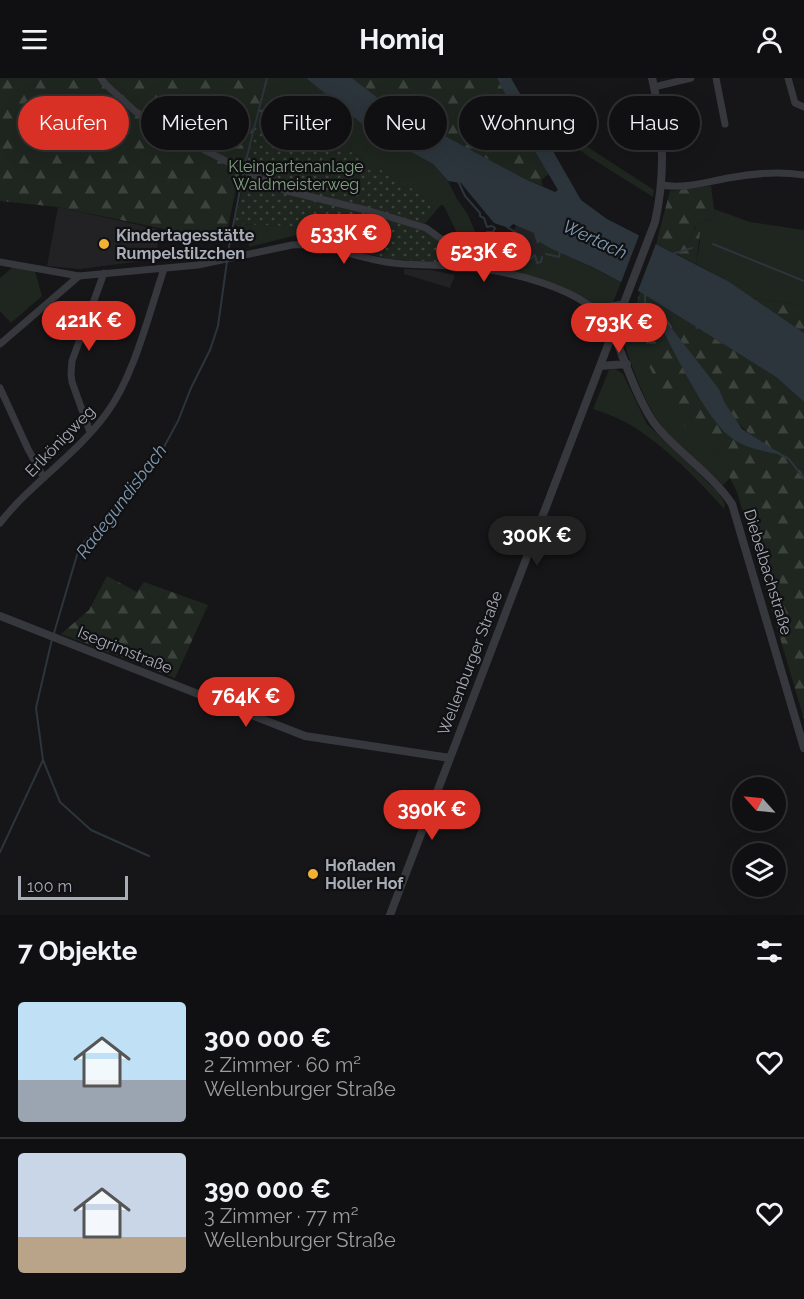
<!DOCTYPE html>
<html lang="de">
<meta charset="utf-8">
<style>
:root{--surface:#101012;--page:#19191b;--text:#f1f3f6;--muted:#9c9d9f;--line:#303032;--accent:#d93025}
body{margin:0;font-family:Raleway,sans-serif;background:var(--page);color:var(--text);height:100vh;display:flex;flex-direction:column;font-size:22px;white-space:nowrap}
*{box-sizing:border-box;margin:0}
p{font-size:20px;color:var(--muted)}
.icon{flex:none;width:33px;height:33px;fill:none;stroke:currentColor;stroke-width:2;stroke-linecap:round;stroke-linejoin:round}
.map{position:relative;height:837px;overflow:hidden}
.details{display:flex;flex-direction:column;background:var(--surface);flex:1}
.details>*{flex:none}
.top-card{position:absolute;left:18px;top:18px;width:768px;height:54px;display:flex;gap:12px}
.needle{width:39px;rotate:297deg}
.controls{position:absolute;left:732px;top:699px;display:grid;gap:12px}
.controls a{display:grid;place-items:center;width:54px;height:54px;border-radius:50%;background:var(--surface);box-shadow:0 6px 24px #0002,0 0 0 2px var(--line);font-size:30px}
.scale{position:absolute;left:18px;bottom:15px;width:110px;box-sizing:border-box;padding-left:6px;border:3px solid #a8adb8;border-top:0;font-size:16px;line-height:21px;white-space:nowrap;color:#a8adb8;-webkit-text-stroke:4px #111113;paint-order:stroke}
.price{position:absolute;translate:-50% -51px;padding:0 14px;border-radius:21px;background:var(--accent);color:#fff;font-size:20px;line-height:39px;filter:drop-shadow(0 2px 3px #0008)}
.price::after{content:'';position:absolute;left:50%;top:36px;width:18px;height:14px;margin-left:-9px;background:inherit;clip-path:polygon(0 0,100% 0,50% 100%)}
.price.on{background:#222;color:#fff}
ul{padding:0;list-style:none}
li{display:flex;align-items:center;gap:18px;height:150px;padding:0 18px}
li+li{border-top:2px solid var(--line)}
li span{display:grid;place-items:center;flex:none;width:168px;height:120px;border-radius:6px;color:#555}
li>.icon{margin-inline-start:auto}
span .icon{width:72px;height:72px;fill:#fffc;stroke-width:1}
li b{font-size:26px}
h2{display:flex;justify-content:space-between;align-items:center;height:72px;padding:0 18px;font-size:26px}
.tag{padding:0 21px;border-radius:27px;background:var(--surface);box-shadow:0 6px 24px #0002,0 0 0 2px var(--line);font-size:21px;line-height:54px}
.tag.on{background:var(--accent);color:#fff}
header{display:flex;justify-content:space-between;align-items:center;height:78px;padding:0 18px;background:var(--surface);font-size:27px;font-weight:700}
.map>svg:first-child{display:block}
</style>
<header><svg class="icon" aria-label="menu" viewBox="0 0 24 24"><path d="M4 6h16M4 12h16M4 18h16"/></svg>Homiq<svg class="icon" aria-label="person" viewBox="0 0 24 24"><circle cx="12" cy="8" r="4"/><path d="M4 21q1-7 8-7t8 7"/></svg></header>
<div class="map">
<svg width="804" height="837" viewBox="0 0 804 837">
<defs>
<pattern id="forest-firs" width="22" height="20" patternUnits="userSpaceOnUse" patternTransform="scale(1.5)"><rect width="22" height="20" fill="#1e261f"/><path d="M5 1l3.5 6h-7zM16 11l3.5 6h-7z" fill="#3c433d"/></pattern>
<pattern id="garden-dots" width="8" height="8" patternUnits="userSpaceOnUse" patternTransform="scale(1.5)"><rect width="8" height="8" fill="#1e261f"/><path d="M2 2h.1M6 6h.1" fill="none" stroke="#3c433d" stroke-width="1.8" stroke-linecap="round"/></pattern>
</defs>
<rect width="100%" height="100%" fill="#161618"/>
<path fill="#222225" d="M 58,129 L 157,151 L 158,181 L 80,191 L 47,188 Z
M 517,146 L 534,155 L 544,172 L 539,177 L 515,170 L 503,163 L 507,155 L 511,157 Z
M 404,191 L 431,192 L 455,197 L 450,210 L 404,196 Z"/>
<path fill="#1e261f" d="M 267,0 L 306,0 L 367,50 L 433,86 L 448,103 L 457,121 L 467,135 L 479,162 L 486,169 L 493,170 L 490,158 L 493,155 L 497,164 C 504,163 529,174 539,177 L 544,172 L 537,166 L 540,164 L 621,204 L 612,227 L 596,229 L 558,207 L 517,195 L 460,184 L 458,176 L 466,174 L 444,128 L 441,127 L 423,148 L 418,146 L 433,124 L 339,67 L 306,42 L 262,18 Z
M 553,44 L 566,51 L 569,57 L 654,112 L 653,119 L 591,80 L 554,54 Z
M 714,131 L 750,144 L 804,152 L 804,231 L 795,226 L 752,220 L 728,203 L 696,186 L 700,163 L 694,147 L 715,139 Z
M 234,146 L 289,148 L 310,161 L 297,157 L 249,169 L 248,155 Z
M 14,188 L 35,193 L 42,218 L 11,245 L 0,233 L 0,200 Z
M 628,227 L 635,227 L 634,234 L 686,350 L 718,377 L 730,400 L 723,407 C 705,388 683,374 666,354 C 644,327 633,290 621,257 L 622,246 Z
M 615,291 L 623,296 L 647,346 L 718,414 L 725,426 L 724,431 C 700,403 653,356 619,341 C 611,337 602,334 593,331 L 609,292 Z"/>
<path fill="url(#forest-firs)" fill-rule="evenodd" d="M 0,0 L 267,0 L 245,86 L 240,92 L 227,154 L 209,159 L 187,157 L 169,152 L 58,129 L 0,123 Z
M 352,0 L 497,0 L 530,65 L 549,96 L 541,102 L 543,108 L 525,101 L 386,26 Z
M 711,108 L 715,139 L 694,147 L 694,151 L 700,154 L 696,186 L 656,166 L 670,113 Z
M 640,214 L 776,299 L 804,324 L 804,641 L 737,414 L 718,377 L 686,350 L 663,318 L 637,262 L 634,234 ZM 660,243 L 719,311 C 733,347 746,354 777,374 L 730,359 L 708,333 L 660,249 Z
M 752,220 L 795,226 L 804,231 L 804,255 Z
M 107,498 L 137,514 L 144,504 L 208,527 L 175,600 L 61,556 L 89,532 Z"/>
<path fill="url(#garden-dots)" d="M 262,18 L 306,42 L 339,67 L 434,124 L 419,146 L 447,169 L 451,185 L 389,181 L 310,161 L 289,148 L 234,146 L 246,95 L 245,86 Z"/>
<path fill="#2c353c" d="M 306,0 L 352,0 L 386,26 L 525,101 L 555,114 L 558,112 L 530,65 L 497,0 L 511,0 L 581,122 L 607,141 L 728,203 L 804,255 L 804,324 L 776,299 L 640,214 L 594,190 L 550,170 L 540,164 L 537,166 L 534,155 L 513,146 L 509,150 L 494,145 L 461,105 L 448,103 L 433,86 L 367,50 Z
M 659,243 L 669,247 L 719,311 L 725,325 L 742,351 L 778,374 L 777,376 C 762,373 741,369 729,358 C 704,337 677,278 660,248 Z"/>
<path fill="#161618" d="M 640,155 L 657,163 L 637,215 L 620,207 Z"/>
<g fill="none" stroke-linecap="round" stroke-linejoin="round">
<path stroke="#2c353c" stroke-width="2" d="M 458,103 L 465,118 L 480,135 L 480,138 L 484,140 L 487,149 L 492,148 L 495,150 L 493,154 L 487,154 L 486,159 L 495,161 L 494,166 L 501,166 L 501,171 L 515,172 L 519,177 L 521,178 L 523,175 L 527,177 L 528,183 L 535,177 L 537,185 L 541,184 L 542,179
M 507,149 L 515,154
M 713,166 L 804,203
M 546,176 L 559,179 L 560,174
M 672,176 L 692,170
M 645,214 L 645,224 L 661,245
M 776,374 L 789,381 L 804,401
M 54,555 L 77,477 L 83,465 L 147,396 L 159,378 L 178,343 L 191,310 L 210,272 L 218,248 L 229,169 L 245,86 L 267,0
M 43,682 L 60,724 L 91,752 L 149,778
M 0,774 L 43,682 L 36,630 L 52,561"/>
<path stroke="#37383d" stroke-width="7" d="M 101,0 L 104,5 L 136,34 L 177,58 L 265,103 L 287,113 L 370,133 L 426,150 L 444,163 L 453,173 L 457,188
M 716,0 L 725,46
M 788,0 L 795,25 L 804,29
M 654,9 L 691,0
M 662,107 C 684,111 706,104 728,100 C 754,95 778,93 804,97
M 0,184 L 79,198 L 198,187 L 292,167 C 324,165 355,179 386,184 C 408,188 432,186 454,188 C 501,191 590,208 613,254
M 594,231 L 623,226
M 0,266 L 79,198
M 0,310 L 28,371 L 44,400
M 90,354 L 72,304 L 71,296 L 72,283 L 104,195
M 0,445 C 31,405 76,377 106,336 C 134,299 149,235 164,191"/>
<path stroke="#37383d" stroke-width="8" d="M 613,254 C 624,281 640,329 658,350 C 681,377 711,395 732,426 L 804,670
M 600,288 L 627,286
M 0,538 L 305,658 L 450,680
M 390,837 L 655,144 C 666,95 664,49 652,0"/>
</g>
<g fill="#f2b134" stroke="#111113" stroke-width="2">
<circle cx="104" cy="166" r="6"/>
<circle cx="313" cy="796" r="6"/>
</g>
<g text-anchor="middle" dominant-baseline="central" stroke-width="4.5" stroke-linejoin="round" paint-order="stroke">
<g font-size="16" fill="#7fa381" stroke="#111113">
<text x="296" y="88">Kleingartenanlage<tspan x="296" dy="18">Waldmeisterweg</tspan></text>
</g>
<g font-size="16" font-weight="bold" fill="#a8adb8" stroke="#111113" text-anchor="start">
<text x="116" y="157">Kindertagesstätte<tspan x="116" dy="18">Rumpelstilzchen</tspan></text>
<text x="325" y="787">Hofladen<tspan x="325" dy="18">Holler Hof</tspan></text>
</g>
<g font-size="16" fill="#a8adb8" stroke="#111113">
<text transform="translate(60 363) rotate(-46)">Erlkönigweg</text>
<text transform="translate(768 494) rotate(73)">Diebelbachstraße</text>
<text transform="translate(125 572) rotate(22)">Isegrimstraße</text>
<text transform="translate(470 585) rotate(-69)">Wellenburger Straße</text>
</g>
<g font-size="18" font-style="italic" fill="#7f9bb3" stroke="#111113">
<text transform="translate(595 161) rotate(25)">Wertach</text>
<text transform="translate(121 423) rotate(-53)">Radegundisbach</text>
</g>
</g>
</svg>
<div class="controls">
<a><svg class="needle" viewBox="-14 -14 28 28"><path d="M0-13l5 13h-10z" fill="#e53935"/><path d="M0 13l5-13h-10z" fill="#9c9d9f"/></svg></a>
<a><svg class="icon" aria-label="layers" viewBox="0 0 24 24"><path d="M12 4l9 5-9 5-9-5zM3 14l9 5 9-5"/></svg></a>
</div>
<div class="scale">100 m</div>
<b class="price" style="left:344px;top:187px">533K €</b>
<b class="price" style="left:484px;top:205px">523K €</b>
<b class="price" style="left:89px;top:274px">421K €</b>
<b class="price" style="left:619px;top:276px">793K €</b>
<b class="price on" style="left:537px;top:489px">300K €</b>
<b class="price" style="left:246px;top:650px">764K €</b>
<b class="price" style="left:432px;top:763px">390K €</b>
<div class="top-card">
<a class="tag on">Kaufen</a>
<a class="tag">Mieten</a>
<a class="tag">Filter</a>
<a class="tag">Neu</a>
<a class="tag">Wohnung</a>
<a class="tag">Haus</a>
</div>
</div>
<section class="details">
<h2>7 Objekte<svg class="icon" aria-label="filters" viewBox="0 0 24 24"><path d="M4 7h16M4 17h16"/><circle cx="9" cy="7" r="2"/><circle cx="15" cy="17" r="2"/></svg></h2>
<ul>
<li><span style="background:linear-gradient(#bfe0f5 65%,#9aa5b1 0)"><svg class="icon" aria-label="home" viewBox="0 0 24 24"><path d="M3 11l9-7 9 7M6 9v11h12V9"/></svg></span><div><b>300 000 €</b><p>2 Zimmer · 60 m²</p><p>Wellenburger Straße</p></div><svg class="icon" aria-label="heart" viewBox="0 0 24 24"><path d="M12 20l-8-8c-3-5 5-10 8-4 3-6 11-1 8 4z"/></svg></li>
<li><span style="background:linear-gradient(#c9d6e8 70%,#b9a48a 0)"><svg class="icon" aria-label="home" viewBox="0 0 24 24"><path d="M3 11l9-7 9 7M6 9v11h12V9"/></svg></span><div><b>390 000 €</b><p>3 Zimmer · 77 m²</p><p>Wellenburger Straße</p></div><svg class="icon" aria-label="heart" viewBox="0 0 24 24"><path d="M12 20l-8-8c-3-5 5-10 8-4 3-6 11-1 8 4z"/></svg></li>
</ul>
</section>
